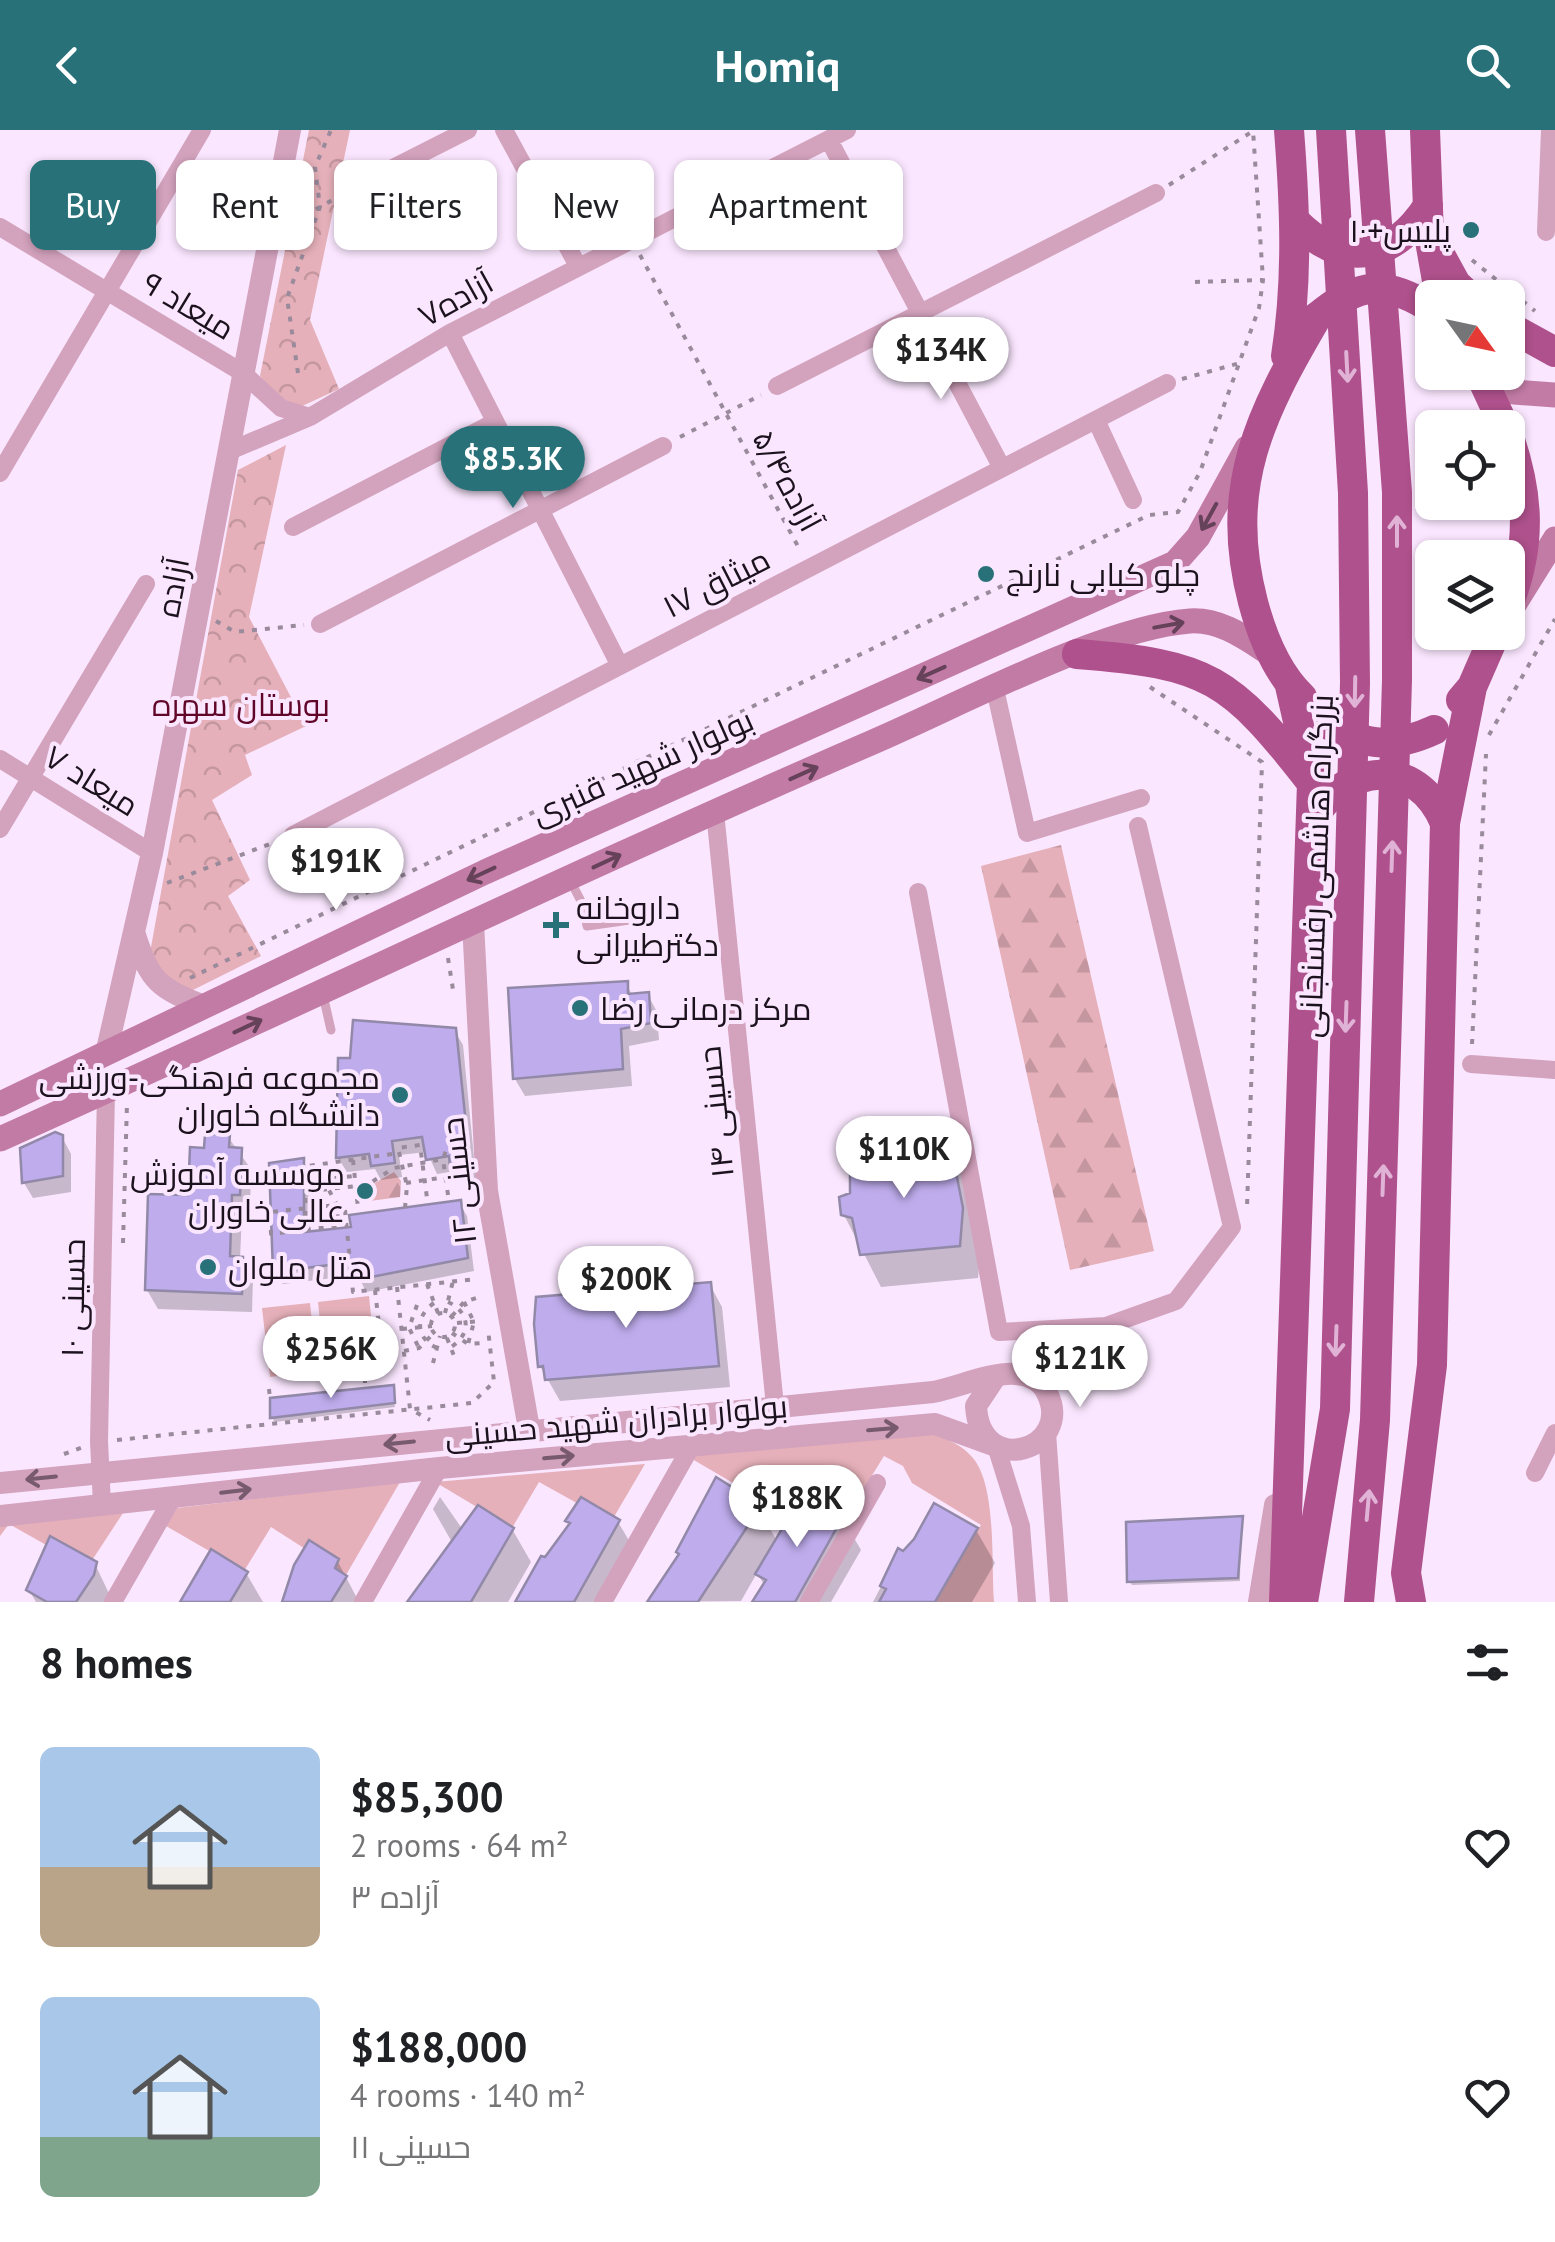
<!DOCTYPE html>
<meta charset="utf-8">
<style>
:root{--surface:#fff;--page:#f6f6f6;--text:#202124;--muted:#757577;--accent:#287179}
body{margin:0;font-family:"PT Sans",Cairo,sans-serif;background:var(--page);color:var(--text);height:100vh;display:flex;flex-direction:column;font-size:38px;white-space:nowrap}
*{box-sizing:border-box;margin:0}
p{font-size:32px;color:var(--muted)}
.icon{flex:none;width:55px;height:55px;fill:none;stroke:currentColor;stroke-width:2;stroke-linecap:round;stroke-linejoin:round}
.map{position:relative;height:1472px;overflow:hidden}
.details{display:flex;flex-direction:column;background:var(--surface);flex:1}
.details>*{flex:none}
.banner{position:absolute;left:30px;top:30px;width:1000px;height:90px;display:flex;gap:20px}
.needle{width:65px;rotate:123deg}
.controls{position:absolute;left:1415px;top:150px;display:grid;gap:20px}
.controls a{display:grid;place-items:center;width:110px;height:110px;border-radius:15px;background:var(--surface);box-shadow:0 2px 8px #0004;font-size:50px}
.price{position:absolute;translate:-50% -85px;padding:0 22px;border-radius:35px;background:#fff;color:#222;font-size:32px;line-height:65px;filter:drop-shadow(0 2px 5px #0008)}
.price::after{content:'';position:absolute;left:50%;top:60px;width:30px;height:22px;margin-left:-15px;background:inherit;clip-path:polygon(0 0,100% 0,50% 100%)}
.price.on{background:var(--accent);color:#fff}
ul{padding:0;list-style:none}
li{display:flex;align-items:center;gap:30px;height:250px;padding:0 40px}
li span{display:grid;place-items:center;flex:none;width:280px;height:200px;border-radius:15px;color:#555}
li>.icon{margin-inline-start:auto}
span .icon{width:120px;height:120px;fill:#fffc;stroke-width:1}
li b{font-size:42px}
h2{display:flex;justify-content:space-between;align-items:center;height:120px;padding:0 40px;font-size:42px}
.tag{padding:0 35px;border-radius:15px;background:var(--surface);box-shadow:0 2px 8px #0004;font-size:35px;line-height:90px}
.tag.on{background:var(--accent);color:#fff}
header{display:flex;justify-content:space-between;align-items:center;height:130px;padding:0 40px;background:var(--accent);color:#fff;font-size:45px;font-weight:600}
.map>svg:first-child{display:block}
</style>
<header><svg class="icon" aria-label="back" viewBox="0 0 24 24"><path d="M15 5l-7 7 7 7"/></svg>Homiq<svg class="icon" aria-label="search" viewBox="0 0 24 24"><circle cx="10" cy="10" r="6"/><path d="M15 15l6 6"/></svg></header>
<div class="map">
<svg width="1555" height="1472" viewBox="0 0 1555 1472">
<defs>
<pattern id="forest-firs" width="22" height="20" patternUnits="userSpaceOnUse" patternTransform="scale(2.5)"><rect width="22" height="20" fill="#e5b0b9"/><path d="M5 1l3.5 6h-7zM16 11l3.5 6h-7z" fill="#c4969f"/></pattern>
<pattern id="park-crowns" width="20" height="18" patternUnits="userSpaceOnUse" patternTransform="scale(2.5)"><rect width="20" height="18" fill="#e5b0b9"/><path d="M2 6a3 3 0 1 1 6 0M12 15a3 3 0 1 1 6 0" fill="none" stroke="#c4969f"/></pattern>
</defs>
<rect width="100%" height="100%" fill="#fae6fe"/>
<path fill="#e5b0b9" d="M 369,1166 L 376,1234 L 325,1240 L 318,1172 Z
M 310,1173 L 317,1241 L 270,1247 L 262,1178 Z
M 919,1299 C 938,1306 959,1311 973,1328 C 997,1357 991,1434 994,1472 L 932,1472 L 981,1395 L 912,1353 L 903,1336 L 884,1326 L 850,1381 L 779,1339 L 759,1368 L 692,1329 L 696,1323 Z
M 645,1334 L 611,1392 L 539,1352 L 512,1398 L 435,1352 Z
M 400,1352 L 346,1445 L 271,1397 L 244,1441 L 166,1396 L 177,1378 Z
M 123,1383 L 87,1438 L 9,1394 L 0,1406 L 0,1395 Z"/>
<path fill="url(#forest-firs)" d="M 1061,715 L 1154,1121 L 1070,1140 L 981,736 Z
M 394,1042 L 401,1051 L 400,1067 L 362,1072 L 361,1061 Z"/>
<path fill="url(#park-crowns)" d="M 309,0 L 350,0 L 310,190 L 339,259 L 298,278 L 277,268 L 260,246 Z
M 286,315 L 249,487 L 306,596 L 245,625 L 252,645 L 212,670 L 250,750 L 228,766 L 261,826 L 189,862 L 159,849 L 149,828 L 238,340 Z"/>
<path fill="#0003" d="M 626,854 L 633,866 L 648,865 L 657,882 L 659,910 L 629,916 L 632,956 L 525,966 L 515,949 Z
M 454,900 L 463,915 L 476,1048 L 461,1050 L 456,1041 L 437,1044 L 427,1022 L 399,1025 L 402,1047 L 381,1050 L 375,1039 L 347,1042 L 338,1028 L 340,931 Z
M 62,1007 L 71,1024 L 71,1062 L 33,1068 L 24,1053 Z
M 228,1007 L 251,1039 L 250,1083 L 242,1083 L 240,1129 L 253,1148 L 252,1182 L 158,1179 L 147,1160 L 190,1067 L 206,1020 Z
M 949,1020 L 968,1052 L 981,1113 L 978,1148 L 881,1157 L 844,1085 Z
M 303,1031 L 310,1044 L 310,1104 L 353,1099 L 459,1073 L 467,1086 L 474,1141 L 366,1162 L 358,1145 L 283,1154 L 275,1141 Z
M 710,1155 L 722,1177 L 730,1257 L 560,1271 L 540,1236 Z
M 392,1257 L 395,1277 L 275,1292 L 272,1288 Z
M 440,1367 L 463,1400 L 512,1399 L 531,1432 L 508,1472 L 413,1472 L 453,1414 L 433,1379 Z
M 757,1376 L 777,1411 L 842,1387 L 861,1420 L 831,1472 L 755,1472 L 765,1456 L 757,1443 L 741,1471 L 651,1472 Z
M 1241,1389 L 1240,1451 L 1132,1455 L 1129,1451 Z
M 568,1391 L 618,1392 L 637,1424 L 610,1472 L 516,1472 L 571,1396 Z
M 976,1400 L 995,1433 L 972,1472 L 873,1472 L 899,1422 L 903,1425 Z
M 310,1414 L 337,1430 L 359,1472 L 281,1472 Z
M 95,1434 L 113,1472 L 36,1472 L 29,1460 Z
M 246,1443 L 263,1472 L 183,1472 Z"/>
<path fill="#beacec" stroke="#9289a9" stroke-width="2.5" d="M 628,851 L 628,864 L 649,862 L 651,893 L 621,899 L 623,939 L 513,949 L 508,858 Z
M 353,890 L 456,898 L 470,1033 L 450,1036 L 449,1026 L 426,1030 L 422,1007 L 392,1011 L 395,1033 L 371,1036 L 369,1024 L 336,1028 L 338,928 L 350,928 Z
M 55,1002 L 63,1005 L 63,1046 L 22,1053 L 20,1018 Z
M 205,1004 L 230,1004 L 229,1017 L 242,1018 L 240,1065 L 232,1065 L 230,1126 L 243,1127 L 242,1164 L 145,1160 L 148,1064 L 188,1065 L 190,1017 L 204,1018 Z
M 951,1017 L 963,1078 L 960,1116 L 860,1125 L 852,1088 L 841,1085 L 839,1067 L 850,1063 L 850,1025 Z
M 304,1028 L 304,1102 L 351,1097 L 349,1085 L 461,1070 L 468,1128 L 356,1150 L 354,1132 L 273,1142 L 269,1033 Z
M 711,1152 L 719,1236 L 545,1250 L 543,1236 L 538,1237 L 534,1194 L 536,1167 Z
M 394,1255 L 395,1273 L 270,1288 L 270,1268 Z
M 716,1347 L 759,1374 L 747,1397 L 698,1472 L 647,1472 L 679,1424 L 676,1422 Z
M 804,1362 L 844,1385 L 795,1472 L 752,1472 L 766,1450 L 755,1444 Z
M 581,1367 L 620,1390 L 574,1472 L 515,1472 L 541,1426 L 545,1427 L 570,1393 L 565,1391 Z
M 934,1373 L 978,1398 L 935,1472 L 879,1472 L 886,1459 L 880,1456 L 898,1418 L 903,1421 L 914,1409 Z
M 478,1375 L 514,1398 L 471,1472 L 407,1472 Z
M 1243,1386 L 1238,1448 L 1127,1452 L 1126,1392 Z
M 50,1406 L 97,1432 L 94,1445 L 76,1472 L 47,1472 L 26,1460 Z
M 309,1410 L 339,1429 L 335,1438 L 347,1446 L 331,1472 L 282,1472 L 294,1435 Z
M 211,1419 L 248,1442 L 230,1472 L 180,1472 Z"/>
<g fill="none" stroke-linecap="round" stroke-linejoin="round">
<path stroke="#998a9c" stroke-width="4" stroke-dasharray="5 8" stroke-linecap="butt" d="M 1169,55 L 1253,1
M 293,92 L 372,48
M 640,125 L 800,420
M 1472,130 L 1535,181
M 1195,152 L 1263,150
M 298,243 L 287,168 L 320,77 L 315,37 L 331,0
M 1182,249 L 1240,233
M 680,307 L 761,265
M 216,491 L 235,502 L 304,495
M 1150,557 L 1262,632 L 1247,1077
M 1489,605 L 1555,489
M 638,629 L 645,649
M 167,753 L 275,712
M 448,828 L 454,866
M 190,848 L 1149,385 L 1178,382 L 1200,342 L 1259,178 L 1263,150 L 1253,0
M 1472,914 L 1486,624
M 353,1030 L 358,1078
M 323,1049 L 337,1075 L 338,1096 L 271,1104 L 270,1082 L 337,1075
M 308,1051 L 353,1046
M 406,1053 L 446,1047
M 309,1061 L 367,1055 L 394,1038 L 443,1029
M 448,1065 L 443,1029 L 448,1015
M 405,1078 L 407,1056 L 398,1018 L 420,1015 L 427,1068
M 345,1080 L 353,1162 L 477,1149
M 305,1099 L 308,1036 L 399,1023
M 123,1113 L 127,973
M 427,1154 L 438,1183
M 397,1157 L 410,1279 L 430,1290
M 375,1160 L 384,1239
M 448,1172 C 470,1182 472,1204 451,1217
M 464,1172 L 474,1192 L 468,1214
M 434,1173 C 415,1186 415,1208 437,1218
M 417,1175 L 409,1198 L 419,1218
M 445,1183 L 453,1151
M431 1195a12 12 0 1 1 24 0a12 12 0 1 1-24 0Z
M 452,1186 L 464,1172 L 479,1167
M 457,1193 L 482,1191
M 402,1199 L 432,1196
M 452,1203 L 468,1214 L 484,1213
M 447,1208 L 456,1231
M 404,1221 L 419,1218 L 433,1204
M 433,1233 L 440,1206
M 365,1248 L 365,1258
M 269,1259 L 270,1268
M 117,1310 L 472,1273 L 494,1252 L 488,1199
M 64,1324 L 83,1317"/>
<path stroke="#d3a2bd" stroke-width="9" d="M 570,750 L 583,775 L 587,796 L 658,786
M 323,865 L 331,900"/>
<path stroke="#d3a2bd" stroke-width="18" d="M 504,0 L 578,136
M 829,10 L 1002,338
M 387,41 L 468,0
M 0,97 L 243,243 L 281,278 L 310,287
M 1546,102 L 1550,0
M 450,203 L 620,536
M 777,256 L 1156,63
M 1096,290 L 1133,370
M 232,320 L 310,287 L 450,203 L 847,0
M 0,343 L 202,0
M 293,397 L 495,292
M 320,494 L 663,316
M 995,559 L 1027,703 L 1141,668
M 0,629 L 152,723
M 715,682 L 775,1276
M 0,699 L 146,454
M 293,705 L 1167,253
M 918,762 L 999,1202 L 1106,1196
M 1471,934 L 1555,940
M 1046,1260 L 1106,1196 L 1176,1171 L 1232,1097 L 1138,696
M 1047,1303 L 1059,1472
M 996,1316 L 1021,1396 L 1027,1472
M 1535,1343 L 1555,1303
M 102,1375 L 99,1311 L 106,961
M 113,1472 L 172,1369
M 363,1472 L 439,1338
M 603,1472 L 692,1315
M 809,1472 L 877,1353"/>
<path stroke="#d3a2bd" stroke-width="22" d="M 473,793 L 487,1061 L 529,1299
M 135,805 C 150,852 159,858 204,876
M 106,924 L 152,723 L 290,0
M 0,1353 L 933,1262 C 958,1257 992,1242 1016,1244 C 1029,1245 1042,1251 1047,1263 C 1075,1319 980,1350 976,1276 L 994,1249
M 0,1386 L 439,1338 L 935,1294 L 993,1315
M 1259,1472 L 1275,1375"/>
<path stroke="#c27ba5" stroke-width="25" d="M 1490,242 L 1514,262 L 1555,265
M 1515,473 L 1555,409
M 0,974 L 485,742 L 1175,433 L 1198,407 L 1247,318
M 0,1009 C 292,878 580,739 873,612 C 957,576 1104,497 1190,491 C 1221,489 1247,509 1272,525"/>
<path stroke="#af518c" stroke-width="30" d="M 1425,0 L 1429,105 L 1440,168
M 1438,121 L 1456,154 L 1471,168
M 1508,196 L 1555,222
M 1286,226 C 1298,150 1295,77 1289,0
M 1479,242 L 1505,298
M 1508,304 C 1529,364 1532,415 1508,475
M 1077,524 C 1209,534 1230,548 1311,652
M 1302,567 C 1276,542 1262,506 1253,472 C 1223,357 1260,284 1317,187
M 1461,570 L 1472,557 L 1496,502
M 1284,1472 L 1312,653 L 1290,556
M 1303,1472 L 1335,1279 L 1355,553 L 1353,363 L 1331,0
M 1359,1472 L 1375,1290 L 1397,550 L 1397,362 L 1370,0
M 1411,1472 L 1406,1443 L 1432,1235 L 1445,693 L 1472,557"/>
<path stroke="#af518c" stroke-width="30" d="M 1296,92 C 1343,139 1392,131 1428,76
M 1317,187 C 1359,152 1386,149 1432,179
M 1331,596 C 1368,617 1395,618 1434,600
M 1311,691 C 1345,633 1416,625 1445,693"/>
</g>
<defs><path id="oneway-shaft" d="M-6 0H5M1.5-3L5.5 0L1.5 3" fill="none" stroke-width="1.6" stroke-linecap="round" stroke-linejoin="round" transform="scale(2.5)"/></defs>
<g stroke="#e0b2d6">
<use href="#oneway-shaft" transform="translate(1347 237) rotate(87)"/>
<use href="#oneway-shaft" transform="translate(1397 401) rotate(-90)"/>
<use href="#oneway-shaft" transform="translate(1355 562) rotate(91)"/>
<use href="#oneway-shaft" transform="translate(1392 726) rotate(-88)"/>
<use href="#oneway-shaft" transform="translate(1346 887) rotate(92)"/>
<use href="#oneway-shaft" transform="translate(1383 1050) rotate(-88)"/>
<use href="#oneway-shaft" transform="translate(1336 1211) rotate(92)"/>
<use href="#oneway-shaft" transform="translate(1368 1375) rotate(-85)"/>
</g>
<g stroke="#66415a">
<use href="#oneway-shaft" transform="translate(1209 387) rotate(119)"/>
<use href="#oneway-shaft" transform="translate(1169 495) rotate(-10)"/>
<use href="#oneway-shaft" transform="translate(931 543) rotate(156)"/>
<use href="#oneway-shaft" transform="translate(804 643) rotate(-24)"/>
<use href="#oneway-shaft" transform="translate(607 731) rotate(-25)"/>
<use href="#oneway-shaft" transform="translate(481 744) rotate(155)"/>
<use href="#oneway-shaft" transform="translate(248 896) rotate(-25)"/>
</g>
<g stroke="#775a6d">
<use href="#oneway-shaft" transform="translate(883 1299) rotate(-5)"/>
<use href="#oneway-shaft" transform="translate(399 1313) rotate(174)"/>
<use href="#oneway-shaft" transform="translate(559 1327) rotate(-5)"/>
<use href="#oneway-shaft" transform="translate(41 1348) rotate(174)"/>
<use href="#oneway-shaft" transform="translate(236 1361) rotate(-7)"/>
</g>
<g fill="#287179" stroke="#fae6fe" stroke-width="4">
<circle cx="1471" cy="100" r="10"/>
<circle cx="986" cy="444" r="10"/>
<path d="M551 780h10v10h10v10h-10v10h-10v-10h-10v-10h10z"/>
<circle cx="580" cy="878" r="10"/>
<circle cx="400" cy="965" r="10"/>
<circle cx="365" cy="1061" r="10"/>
<circle cx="208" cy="1137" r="10"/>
</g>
<g text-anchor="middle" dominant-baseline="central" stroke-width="8" stroke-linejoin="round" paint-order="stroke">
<g font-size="32" fill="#1b121d" stroke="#fae6fe" text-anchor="start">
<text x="1451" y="100" text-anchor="end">پلیس+۱۰</text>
<text x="1006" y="444">چلو کبابی نارنج</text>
<text x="576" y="777">داروخانه<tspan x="576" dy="37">دکترطیرانی</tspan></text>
<text x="600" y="878">مرکز درمانی رضا</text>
<text x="380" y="947" text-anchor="end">مجموعه فرهنگی-ورزشی<tspan x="380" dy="37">دانشگاه خاوران</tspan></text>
<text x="345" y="1043" text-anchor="end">موسسه آموزش<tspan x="345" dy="37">عالی خاوران</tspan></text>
<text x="228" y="1137">هتل ملوان</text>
</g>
<g font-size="32" fill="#1b121d" stroke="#fae6fe">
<text transform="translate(455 168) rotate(-29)">آزاده۷</text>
<text transform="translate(189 175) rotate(31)">میعاد ۹</text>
<text transform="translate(788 350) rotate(62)">آزاده۵/۴</text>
<text transform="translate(716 452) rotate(-27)">میثاق ۱۷</text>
<text transform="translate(172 457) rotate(-79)">آزاده</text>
<text transform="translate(642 636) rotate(-24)">بولوار شهید قنبری</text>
<text transform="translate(92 650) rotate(32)">میعاد ۷</text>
<text transform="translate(1315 736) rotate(-88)">بزرگراه هاشمی رفسنجانی</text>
<text transform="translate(715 982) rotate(-96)">حسینی ۱۴</text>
<text transform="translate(458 1051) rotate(-96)">حسینی ۱۲</text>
<text transform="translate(72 1168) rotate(-89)">حسینی ۱۰</text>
<text transform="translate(616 1290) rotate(-5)">بولوار برادران شهید حسینی</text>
</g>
<g font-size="32" fill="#610629" stroke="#fae6fe">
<text x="241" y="574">بوستان سهره</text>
</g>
</g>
</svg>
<div class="controls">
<a><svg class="needle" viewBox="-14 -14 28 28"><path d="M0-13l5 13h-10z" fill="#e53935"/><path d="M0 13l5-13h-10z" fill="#757577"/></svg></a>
<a><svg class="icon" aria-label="locate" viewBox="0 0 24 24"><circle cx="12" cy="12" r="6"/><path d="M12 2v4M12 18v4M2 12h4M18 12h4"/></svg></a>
<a><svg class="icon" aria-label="layers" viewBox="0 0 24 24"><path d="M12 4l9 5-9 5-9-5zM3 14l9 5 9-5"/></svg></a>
</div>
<b class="price" style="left:941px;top:272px">$134K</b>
<b class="price on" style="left:513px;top:381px">$85.3K</b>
<b class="price" style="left:336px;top:783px">$191K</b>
<b class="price" style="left:904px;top:1071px">$110K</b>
<b class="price" style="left:626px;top:1201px">$200K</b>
<b class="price" style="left:331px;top:1271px">$256K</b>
<b class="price" style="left:1080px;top:1280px">$121K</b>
<b class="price" style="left:797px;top:1420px">$188K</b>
<div class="banner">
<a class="tag on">Buy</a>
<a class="tag">Rent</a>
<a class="tag">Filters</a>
<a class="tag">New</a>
<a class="tag">Apartment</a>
</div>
</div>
<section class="details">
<h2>8 homes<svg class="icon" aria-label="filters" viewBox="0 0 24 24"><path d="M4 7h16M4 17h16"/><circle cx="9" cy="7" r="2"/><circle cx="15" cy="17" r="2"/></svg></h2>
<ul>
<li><span style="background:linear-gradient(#a9c7e8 60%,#b9a48a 0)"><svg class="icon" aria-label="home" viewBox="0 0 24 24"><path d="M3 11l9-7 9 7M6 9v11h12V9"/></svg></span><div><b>$85,300</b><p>2 rooms · 64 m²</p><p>آزاده ۳</p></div><svg class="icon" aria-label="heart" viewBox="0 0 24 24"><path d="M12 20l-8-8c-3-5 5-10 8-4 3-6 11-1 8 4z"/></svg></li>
<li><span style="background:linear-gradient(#a9c7e8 70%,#7fa58c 0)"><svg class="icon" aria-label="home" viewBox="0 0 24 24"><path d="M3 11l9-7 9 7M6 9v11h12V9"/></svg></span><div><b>$188,000</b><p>4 rooms · 140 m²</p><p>حسینی ۱۱</p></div><svg class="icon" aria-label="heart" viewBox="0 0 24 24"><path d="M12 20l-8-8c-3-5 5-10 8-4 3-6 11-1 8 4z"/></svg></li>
</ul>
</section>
